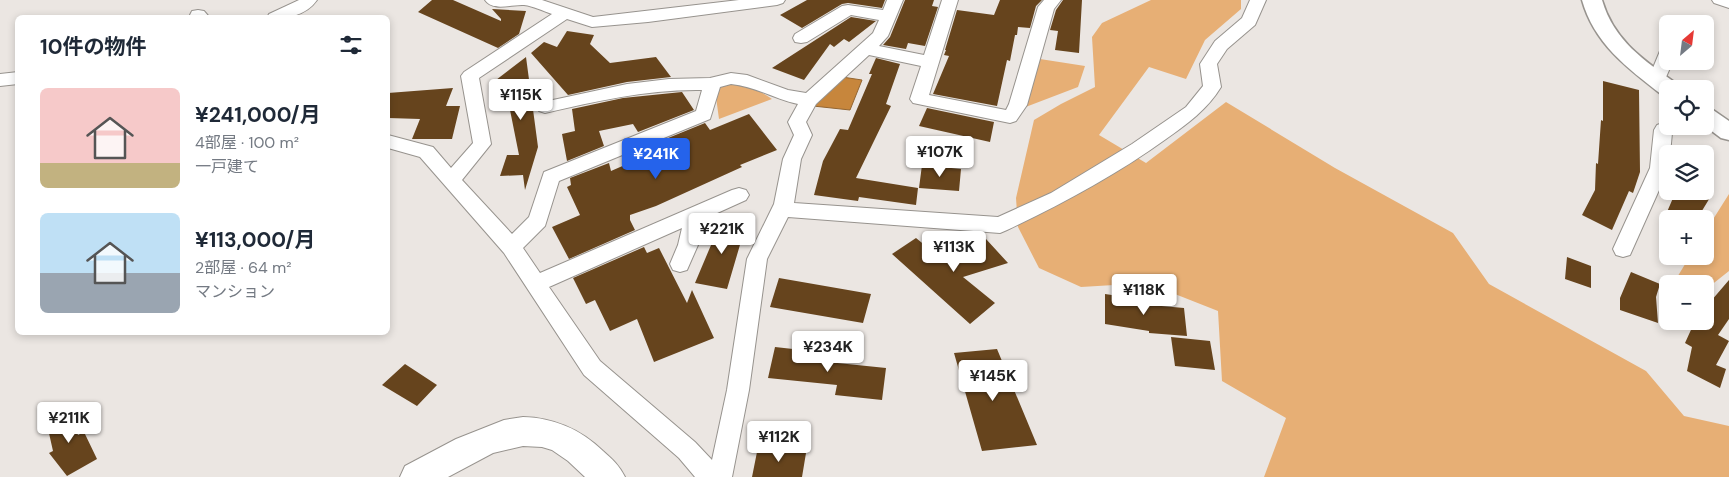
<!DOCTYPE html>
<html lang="ja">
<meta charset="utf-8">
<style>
:root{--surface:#fff;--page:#f6f6f7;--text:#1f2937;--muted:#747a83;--accent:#2563eb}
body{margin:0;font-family:"DM Sans","Noto Sans JP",sans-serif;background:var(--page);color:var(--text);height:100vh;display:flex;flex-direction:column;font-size:19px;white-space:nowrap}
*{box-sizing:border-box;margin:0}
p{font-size:16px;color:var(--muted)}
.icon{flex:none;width:28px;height:28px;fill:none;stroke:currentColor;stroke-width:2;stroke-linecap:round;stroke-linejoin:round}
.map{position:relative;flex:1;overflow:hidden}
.drawer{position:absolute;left:15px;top:15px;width:375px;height:320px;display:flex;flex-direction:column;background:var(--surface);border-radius:8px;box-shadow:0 2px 8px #0003}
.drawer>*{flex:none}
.needle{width:32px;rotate:28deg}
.fabs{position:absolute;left:1659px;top:15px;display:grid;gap:10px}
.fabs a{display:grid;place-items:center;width:55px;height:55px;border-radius:8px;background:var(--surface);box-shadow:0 2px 8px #0003;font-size:25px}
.price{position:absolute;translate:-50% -42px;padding:0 11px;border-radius:5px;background:#fff;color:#222;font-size:16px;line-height:32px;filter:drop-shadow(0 1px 2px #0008)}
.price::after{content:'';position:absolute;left:50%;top:30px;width:15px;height:11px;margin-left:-8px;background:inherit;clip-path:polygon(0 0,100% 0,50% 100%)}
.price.current{background:var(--accent);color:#fff}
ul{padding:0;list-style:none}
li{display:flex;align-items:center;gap:15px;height:125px;padding:0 25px}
li span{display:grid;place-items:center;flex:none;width:140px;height:100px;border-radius:8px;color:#555}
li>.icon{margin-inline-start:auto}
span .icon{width:60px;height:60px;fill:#fffc;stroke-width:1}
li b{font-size:21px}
h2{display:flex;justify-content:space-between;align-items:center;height:60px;padding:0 25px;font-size:21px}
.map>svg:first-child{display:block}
</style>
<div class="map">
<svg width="1729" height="477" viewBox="0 0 1729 477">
<rect width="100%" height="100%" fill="#ebe6e2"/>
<path fill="#e7af75" d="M 1151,0 L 1241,0 L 1241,9 L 1205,40 L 1186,79 L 1149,67 L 1099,135 L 1146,163 L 1226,102 L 1335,168 L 1453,233 L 1489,284 L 1646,371 L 1684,416 L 1729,426 L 1729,477 L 1264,477 L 1286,418 L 1222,381 L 1218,311 L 1147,283 L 1081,287 L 1039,268 L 1018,227 L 1016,198 L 1034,120 L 1061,104 L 1095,87 L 1092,37 L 1102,23 Z
M 1040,59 L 1085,66 L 1078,87 L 1023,108 Z
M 727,83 C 743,85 759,89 772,99 L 719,119 L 715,90 Z
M 1729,194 L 1729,271 L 1705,290 L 1705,284 L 1673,284 L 1690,256 L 1705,256 L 1705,232 Z"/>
<path fill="#c7863c" stroke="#936531" d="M 842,77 L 862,80 L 850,110 L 813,106 Z"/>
<path fill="#66441d" d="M 432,0 L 453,0 L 501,21 L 501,19 L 492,9 L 526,11 L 519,34 L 498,48 L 418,12 Z
M 807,0 L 885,0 L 882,8 L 848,3 L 842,4 L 802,28 L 780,15 Z
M 905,0 L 934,0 L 932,6 L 938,7 L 925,46 L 908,43 L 906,49 L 883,45 L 890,37 Z
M 1000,0 L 1042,0 L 1036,6 L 1030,28 L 1018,27 L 1017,35 L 1015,35 L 1010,61 L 1007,60 L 997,106 L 933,94 L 949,56 L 944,55 L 946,50 L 945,50 L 957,10 L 994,15 Z
M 1063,0 L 1082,0 L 1079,53 L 1055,50 L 1058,31 L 1050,30 L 1056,10 Z
M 851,17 L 876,21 L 849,42 L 844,39 L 834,47 L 830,44 L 804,80 L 772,68 Z
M 567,31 L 594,35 L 590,44 L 610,63 L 656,57 L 671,77 L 627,82 L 568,95 L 531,53 L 544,42 L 557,47 Z
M 526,57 L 538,147 L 525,190 L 523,175 L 500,176 L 507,155 L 519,155 L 505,85 L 496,80 Z
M 876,58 L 900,64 L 886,104 L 891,106 L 856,178 L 918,188 L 916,205 L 859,197 L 858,201 L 814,195 L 823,161 L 840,129 L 848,130 L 872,74 L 869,74 Z
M 1603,81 L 1639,90 L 1640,172 L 1633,193 L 1629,191 L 1612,230 L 1582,215 L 1595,190 L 1596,163 L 1598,164 L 1601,120 L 1603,121 Z
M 453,88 L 446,106 L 460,106 L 452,139 L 412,139 L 420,119 L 388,118 L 388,93 Z
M 682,92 L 694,110 L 638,132 L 633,124 L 599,131 L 604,146 L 567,161 L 562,134 L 575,131 L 572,109 L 623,98 Z
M 927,108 L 994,122 L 990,142 L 919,126 Z
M 749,114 L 777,150 L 740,165 L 742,167 L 656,206 L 630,215 L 630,220 L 635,230 L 569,259 L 552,227 L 580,215 L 567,187 L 571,185 L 570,178 L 609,163 L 611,171 L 650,154 L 646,147 L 705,123 L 710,130 Z
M 922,165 L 961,169 L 959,191 L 919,188 Z
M 1676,191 L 1714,191 L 1697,219 L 1664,219 Z
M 722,219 L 747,221 L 727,289 L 695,283 Z
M 976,236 L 982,242 L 986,239 L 1008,263 L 963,277 L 995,303 L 970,324 L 892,254 L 916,238 L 938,256 Z
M 644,247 L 647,253 L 659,248 L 687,303 L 692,290 L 714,338 L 654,362 L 637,319 L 610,331 L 595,300 L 586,304 L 573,278 Z
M 1567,257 L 1591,266 L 1591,288 L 1565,279 Z
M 1631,272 L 1660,284 L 1656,297 L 1658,323 L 1620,310 L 1620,298 Z
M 779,278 L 871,294 L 863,323 L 770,307 Z
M 1729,280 L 1729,319 L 1718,335 L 1729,341 L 1716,365 L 1726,369 L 1720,388 L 1687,371 L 1692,347 L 1685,343 L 1695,321 L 1705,321 L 1705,308 Z
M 1105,294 L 1139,299 L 1139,304 L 1184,308 L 1187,336 L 1149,333 L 1149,331 L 1105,324 Z
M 1171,337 L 1210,341 L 1215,370 L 1175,366 Z
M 775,347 L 820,352 L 818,361 L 886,368 L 882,400 L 835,395 L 837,385 L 768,378 Z
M 997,349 L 1037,445 L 982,451 L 954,353 Z
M 405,364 L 437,385 L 417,406 L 382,385 Z
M 68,408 L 78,435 L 84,432 L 97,459 L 67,476 L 49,453 L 53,451 L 46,420 Z
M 758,447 L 806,453 L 802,477 L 752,477 Z"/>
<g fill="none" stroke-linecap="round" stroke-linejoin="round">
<g stroke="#97938e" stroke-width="2">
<path id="minor" d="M 299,0 L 317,0 C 305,17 286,18 267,18 L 269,14 Z
M 485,0 L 542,0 L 593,17 L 739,0 L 785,0 L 783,3 L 777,5 L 648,22 L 592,27 L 567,19 L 479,78 L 491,144 L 462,180 L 512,234 L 529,217 L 544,172 L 696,111 L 702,90 C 649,89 597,101 545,113 L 539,111 L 536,107 L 539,103 L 627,84 L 669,79 L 710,78 L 731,73 L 747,75 L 788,90 L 806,93 L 873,33 L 879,20 L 851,15 L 807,42 L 801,43 L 795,42 L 793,38 L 795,34 L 842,6 L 848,5 L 883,10 L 887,0 L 903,0 L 888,36 L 879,46 L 924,55 L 942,0 L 958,0 L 929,95 L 1006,110 L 1009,104 L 1038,7 L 1044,0 L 1061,0 L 1054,9 L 1027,105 L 1016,121 L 1010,123 L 913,103 L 910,99 L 921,66 L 869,55 L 816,104 L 806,122 L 812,135 L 801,159 L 794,203 L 998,217 L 1051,193 L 1132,144 L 1186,107 L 1203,86 L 1200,64 L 1215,41 L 1242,18 L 1250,0 L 1266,0 L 1255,25 L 1227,49 L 1217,64 L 1221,87 C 1207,110 1187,124 1166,139 C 1116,175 1062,204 1007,230 L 1000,233 L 788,217 L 767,259 L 749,390 L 732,477 L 695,477 L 679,458 L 584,375 L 504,253 L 420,157 L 388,148 L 388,135 L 433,147 L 451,168 L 473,143 L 461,76 L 464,72 L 552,14 C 543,11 533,6 524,5 C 512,4 493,12 485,0 ZM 731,84 C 754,86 775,99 798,104 L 788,122 L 794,135 L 783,159 L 774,204 L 747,259 L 727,390 L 712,460 L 695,442 L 600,361 L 549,287 L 682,228 L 678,245 L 670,264 L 673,270 L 680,272 L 687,270 L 698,245 L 704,219 L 746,200 L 749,195 L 746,190 L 739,188 L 732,190 L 540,273 L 523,248 L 545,226 L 559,181 L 710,119 L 720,87 Z
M 1712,0 L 1729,0 L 1729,8 L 1714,3 Z
M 198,10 L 204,11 L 210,18 L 192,18 L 190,15 L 192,11 Z
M 1668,46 L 1668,61 L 1673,61 L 1663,84 L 1657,86 L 1651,84 L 1648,80 L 1660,51 L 1662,47 Z
M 18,72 L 18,84 L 0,86 L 0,74 Z
M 1668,121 L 1668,126 L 1680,126 L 1677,130 L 1672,133 L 1670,154 L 1668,154 L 1668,170 L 1630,255 L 1623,257 L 1616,255 L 1613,249 L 1650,168 L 1654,130 L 1657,125 Z"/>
</g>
<g stroke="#97938e" stroke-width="3">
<path id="tertiary" d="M 1582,0 L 1602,0 C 1614,41 1644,60 1677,84 L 1680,89 L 1668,89 L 1668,96 L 1661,94 C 1627,68 1594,43 1582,0 Z
M 1705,107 L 1713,110 L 1729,121 L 1729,140 L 1721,138 L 1705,126 Z"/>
</g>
<g stroke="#97938e" stroke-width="2">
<path id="secondary" d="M 523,417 C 555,418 580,429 603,451 C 612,459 619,465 625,477 L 585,477 L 568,461 L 552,450 L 542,447 L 523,446 L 493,453 L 448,477 L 400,477 L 405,466 L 456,439 L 504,420 Z"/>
</g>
<use href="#minor" fill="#fff" fill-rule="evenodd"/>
<use href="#tertiary" fill="#fff" fill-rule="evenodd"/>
<use href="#secondary" fill="#fff" fill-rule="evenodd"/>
</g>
</svg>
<div class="fabs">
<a><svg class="needle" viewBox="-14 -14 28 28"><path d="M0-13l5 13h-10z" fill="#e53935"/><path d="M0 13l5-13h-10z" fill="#747a83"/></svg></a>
<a><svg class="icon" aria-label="locate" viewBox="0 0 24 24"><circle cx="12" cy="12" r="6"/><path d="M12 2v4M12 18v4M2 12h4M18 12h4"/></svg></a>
<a><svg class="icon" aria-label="layers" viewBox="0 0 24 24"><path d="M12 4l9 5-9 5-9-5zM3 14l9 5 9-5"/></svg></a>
<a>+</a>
<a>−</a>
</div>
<b class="price" style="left:521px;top:121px">¥115K</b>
<b class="price" style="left:940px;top:178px">¥107K</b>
<b class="price current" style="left:656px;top:180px">¥241K</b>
<b class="price" style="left:722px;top:255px">¥221K</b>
<b class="price" style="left:954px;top:273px">¥113K</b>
<b class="price" style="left:1144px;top:316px">¥118K</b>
<b class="price" style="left:828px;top:373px">¥234K</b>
<b class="price" style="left:993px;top:402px">¥145K</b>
<b class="price" style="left:69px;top:444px">¥211K</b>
<b class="price" style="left:779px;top:463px">¥112K</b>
<section class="drawer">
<h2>10件の物件<svg class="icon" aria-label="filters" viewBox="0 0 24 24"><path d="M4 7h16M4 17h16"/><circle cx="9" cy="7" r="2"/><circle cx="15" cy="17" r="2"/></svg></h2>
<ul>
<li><span style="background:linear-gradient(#f6c9c9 75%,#c2b280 0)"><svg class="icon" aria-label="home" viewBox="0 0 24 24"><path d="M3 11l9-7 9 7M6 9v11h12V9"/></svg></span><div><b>¥241,000/月</b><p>4部屋 · 100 m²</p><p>一戸建て</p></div></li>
<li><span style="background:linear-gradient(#bfe0f5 60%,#9aa5b1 0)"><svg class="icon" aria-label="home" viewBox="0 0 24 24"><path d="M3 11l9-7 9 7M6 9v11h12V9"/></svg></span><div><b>¥113,000/月</b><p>2部屋 · 64 m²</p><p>マンション</p></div></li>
</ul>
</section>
</div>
